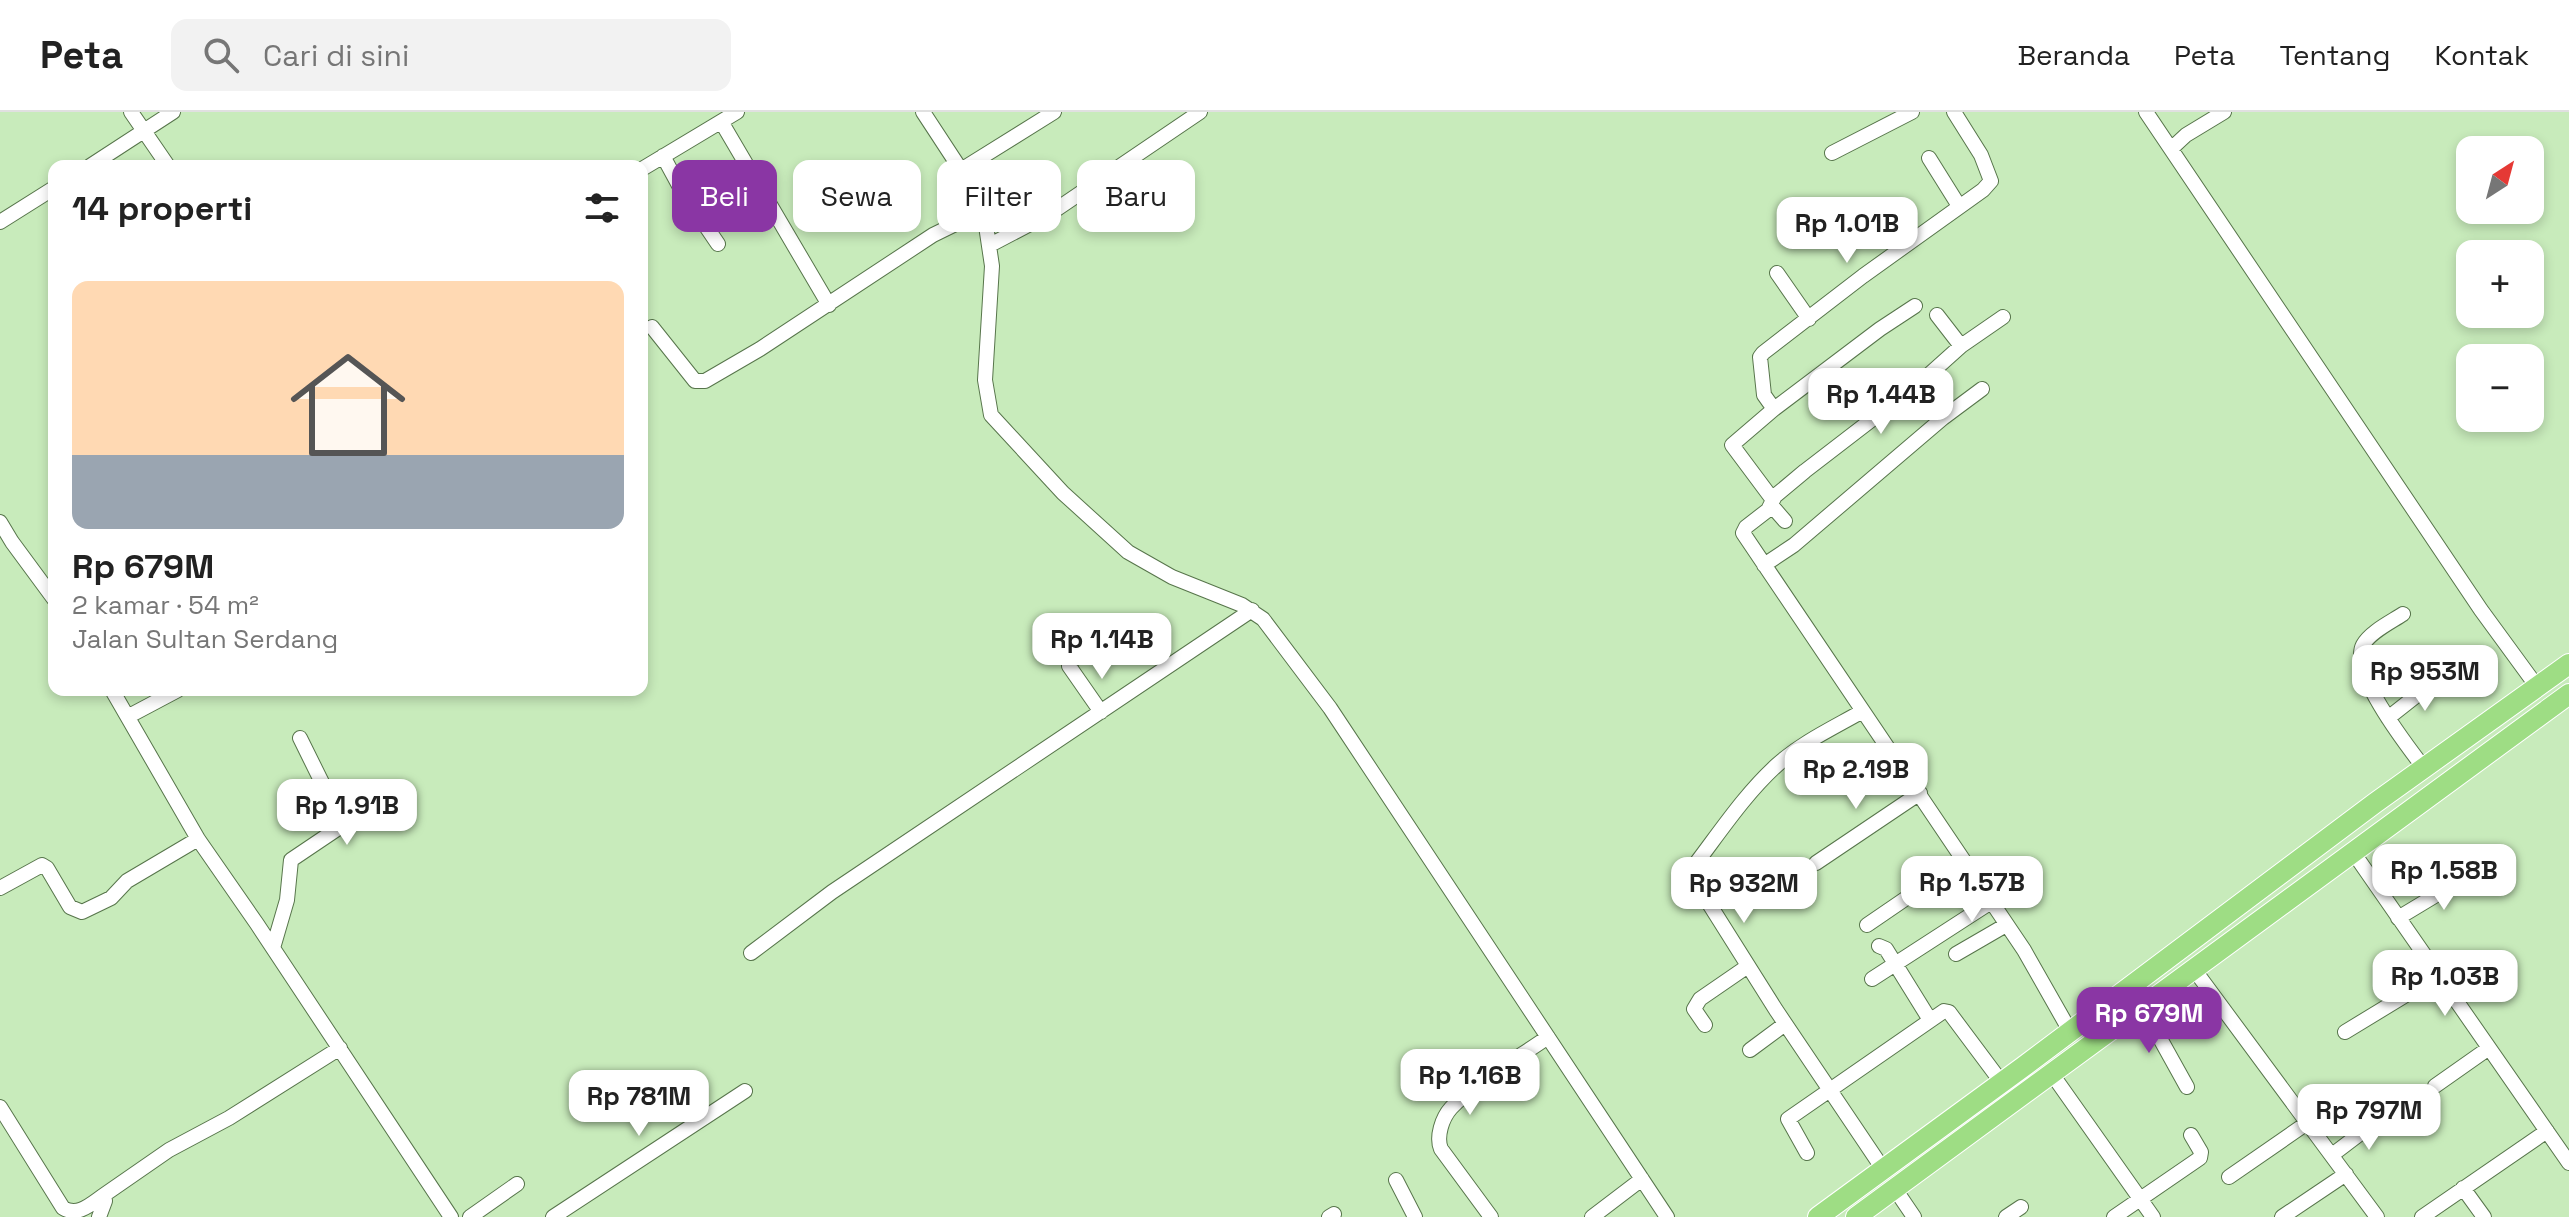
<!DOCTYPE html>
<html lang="id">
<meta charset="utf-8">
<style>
:root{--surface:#fff;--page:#f2f2f2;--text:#222;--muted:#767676;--line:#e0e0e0;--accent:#8a36a4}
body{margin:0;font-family:"Space Grotesk",sans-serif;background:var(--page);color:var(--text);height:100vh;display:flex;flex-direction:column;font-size:30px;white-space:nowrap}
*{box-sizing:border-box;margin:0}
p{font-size:26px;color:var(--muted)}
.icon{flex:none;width:44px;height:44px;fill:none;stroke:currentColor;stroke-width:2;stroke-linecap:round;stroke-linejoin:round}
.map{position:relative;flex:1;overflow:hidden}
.side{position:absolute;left:48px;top:48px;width:600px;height:536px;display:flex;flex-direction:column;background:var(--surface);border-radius:16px;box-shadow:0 4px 12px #0003}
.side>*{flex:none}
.guide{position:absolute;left:672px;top:48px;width:760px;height:72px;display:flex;gap:16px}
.needle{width:52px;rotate:36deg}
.controls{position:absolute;left:2456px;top:24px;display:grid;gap:16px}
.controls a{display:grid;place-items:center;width:88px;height:88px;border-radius:16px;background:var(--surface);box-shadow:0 4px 12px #0003;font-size:40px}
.price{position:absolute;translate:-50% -68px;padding:0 18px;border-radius:16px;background:#fff;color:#222;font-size:26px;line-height:52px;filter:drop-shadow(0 2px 4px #0008)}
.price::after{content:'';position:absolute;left:50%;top:48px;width:24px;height:18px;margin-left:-12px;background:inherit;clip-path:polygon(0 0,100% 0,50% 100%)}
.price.selected{background:var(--accent);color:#fff}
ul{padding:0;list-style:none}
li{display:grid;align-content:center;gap:16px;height:424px;padding:0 24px}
li span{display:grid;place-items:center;height:248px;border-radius:16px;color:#555}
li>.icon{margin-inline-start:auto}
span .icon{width:144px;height:144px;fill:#fffc;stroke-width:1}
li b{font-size:34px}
h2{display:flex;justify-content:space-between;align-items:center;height:96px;padding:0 24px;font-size:34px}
.chip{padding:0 28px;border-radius:16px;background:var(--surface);box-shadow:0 4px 12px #0003;font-size:28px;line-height:72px}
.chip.selected{background:var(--accent);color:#fff}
header{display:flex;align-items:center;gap:48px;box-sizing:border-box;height:112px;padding:0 40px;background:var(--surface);border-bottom:2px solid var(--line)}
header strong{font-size:38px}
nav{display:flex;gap:44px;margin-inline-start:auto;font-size:28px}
.search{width:560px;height:72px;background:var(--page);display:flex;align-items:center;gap:20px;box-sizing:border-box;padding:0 28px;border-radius:16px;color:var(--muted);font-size:30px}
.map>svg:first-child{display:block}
</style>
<header>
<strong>Peta</strong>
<div class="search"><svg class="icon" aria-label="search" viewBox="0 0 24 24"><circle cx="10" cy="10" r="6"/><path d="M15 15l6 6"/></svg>Cari di sini</div>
<nav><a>Beranda</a><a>Peta</a><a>Tentang</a><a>Kontak</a></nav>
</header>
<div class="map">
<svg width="2569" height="1105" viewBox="0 0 2569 1105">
<rect width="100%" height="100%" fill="#c8ebbb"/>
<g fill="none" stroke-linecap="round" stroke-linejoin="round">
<g stroke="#57754b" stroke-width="16">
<path id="minor" d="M 131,0 L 168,54
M 923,0 L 961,58 L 985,107 L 992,154 L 985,268 L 991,303 L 1063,381 L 1128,440 L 1172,465 L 1242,493 L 1263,507 L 1330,596 L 1667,1105
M 2146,0 L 2481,498 L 2538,576
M 722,11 L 829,193
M 2171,37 L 2186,23 L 2224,0
M 1832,41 L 1912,0
M 663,44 L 682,79 L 718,132
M 1929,46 L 1959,94
M 90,54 L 173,0
M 642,57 L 737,0
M 961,58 L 1054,0
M 0,110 L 54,76
M 990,133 L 1051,101 L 1200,0
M 1777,161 L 1809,207
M 1937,203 L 1961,234
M 2003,205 L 1961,234 L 1922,269 L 1805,359 L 1775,384 L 1768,398 L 1746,415 L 1743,421 L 2024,838 L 2070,919
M 652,215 L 695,269 L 705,269 L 760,237 L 933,123 L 982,99
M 1774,297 L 1764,283 L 1760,245 L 1763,241 L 1863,164 L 1983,78 L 1991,69 L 1981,43 L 1954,0
M 1773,388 L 1732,333 L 1774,297 L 1880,217 L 1915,194
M 1771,393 L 1785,409
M 0,410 L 12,430 L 54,487
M 1764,453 L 1794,433 L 1943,306 L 1982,277
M 2403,502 C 2391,510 2370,520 2363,533 C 2349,560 2408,635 2424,656
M 1092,536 L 1071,549 L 1069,554 L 1101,600
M 112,578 L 198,727 L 257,812 L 451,1105
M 1861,600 C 1833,616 1801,631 1777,653 C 1745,682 1720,720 1694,754 L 1691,763 L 1776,898 L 1883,1057
M 129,604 L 178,578
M 2388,606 L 2440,565
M 2353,740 L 2569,1051
M 1816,751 L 1920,681
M 0,776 L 42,753 L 47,756 L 70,795 L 82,800 L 111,786 L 127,769 L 198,727
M 2398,806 L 2471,762
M 1867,813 L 1905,787 L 1967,752
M 1879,834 L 1886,837 L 1930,908
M 273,836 L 287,788 L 291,748 L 340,715 L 339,705 L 300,626
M 751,841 L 832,780 L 1252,498
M 1956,842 L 2006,813
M 2193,856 L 2377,1105
M 1872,867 L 1991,790
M 2142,894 L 2187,975
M 1705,913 L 1694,897 L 1700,887 L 1748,854
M 2345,920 L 2437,864
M 1750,938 L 1785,912
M 2052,962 L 2153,1105
M 2435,974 L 2489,936
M 0,995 L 63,1096 C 78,1105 91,1092 104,1083
M 1807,1041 L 1788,1007 L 1944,899 L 1949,900 L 2002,971
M 2332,1043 L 2382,1005
M 2229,1065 L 2307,1011
M 1396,1068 L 1415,1105
M 2463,1076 L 2484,1105
M 1895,1077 L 1914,1105
M 99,1105 L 105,1089 L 104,1083 L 169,1038 L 229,1006 L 340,936
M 470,1105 L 517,1072
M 553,1105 L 745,979
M 1329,1105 L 1334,1102
M 1491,1105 L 1441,1037 C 1436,1025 1442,1006 1451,996 C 1472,973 1521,944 1548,925
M 1592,1105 L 1642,1067
M 2006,1105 L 2021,1095
M 2114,1105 L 2200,1046 L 2201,1040 L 2191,1023
M 2282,1105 L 2346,1062
M 2422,1105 L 2547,1019"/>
</g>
<g stroke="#fff" stroke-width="22">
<path id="highway" d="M 1818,1105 L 2023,955 L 2375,691 L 2569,552
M 1856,1105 L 2569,582"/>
</g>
<use href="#minor" stroke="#fff" stroke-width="14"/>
<use href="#highway" stroke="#9edd84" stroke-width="20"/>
</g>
</svg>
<div class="controls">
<a><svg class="needle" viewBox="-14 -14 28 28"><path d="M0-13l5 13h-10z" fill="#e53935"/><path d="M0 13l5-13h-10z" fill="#767676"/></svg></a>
<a>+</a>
<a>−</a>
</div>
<b class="price" style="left:1847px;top:153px">Rp 1.01B</b>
<b class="price" style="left:1881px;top:324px">Rp 1.44B</b>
<b class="price" style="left:1102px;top:569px">Rp 1.14B</b>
<b class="price" style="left:2425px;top:601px">Rp 953M</b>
<b class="price" style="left:1856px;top:699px">Rp 2.19B</b>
<b class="price" style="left:347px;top:735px">Rp 1.91B</b>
<b class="price" style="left:2444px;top:800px">Rp 1.58B</b>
<b class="price" style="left:1972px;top:812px">Rp 1.57B</b>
<b class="price" style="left:1744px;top:813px">Rp 932M</b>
<b class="price" style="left:2445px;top:906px">Rp 1.03B</b>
<b class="price selected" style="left:2149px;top:943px">Rp 679M</b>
<b class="price" style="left:1470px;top:1005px">Rp 1.16B</b>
<b class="price" style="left:639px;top:1026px">Rp 781M</b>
<b class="price" style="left:2369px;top:1040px">Rp 797M</b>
<div class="guide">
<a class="chip selected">Beli</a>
<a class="chip">Sewa</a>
<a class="chip">Filter</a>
<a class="chip">Baru</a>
</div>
<section class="side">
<h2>14 properti<svg class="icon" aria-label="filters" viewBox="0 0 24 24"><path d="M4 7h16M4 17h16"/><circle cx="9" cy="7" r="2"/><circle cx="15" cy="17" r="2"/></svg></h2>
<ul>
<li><span style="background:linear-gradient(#ffd9b3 70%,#9aa5b1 0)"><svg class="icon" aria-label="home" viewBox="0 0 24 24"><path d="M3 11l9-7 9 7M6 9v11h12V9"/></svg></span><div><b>Rp 679M</b><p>2 kamar · 54 m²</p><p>Jalan Sultan Serdang</p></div></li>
</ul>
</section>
</div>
